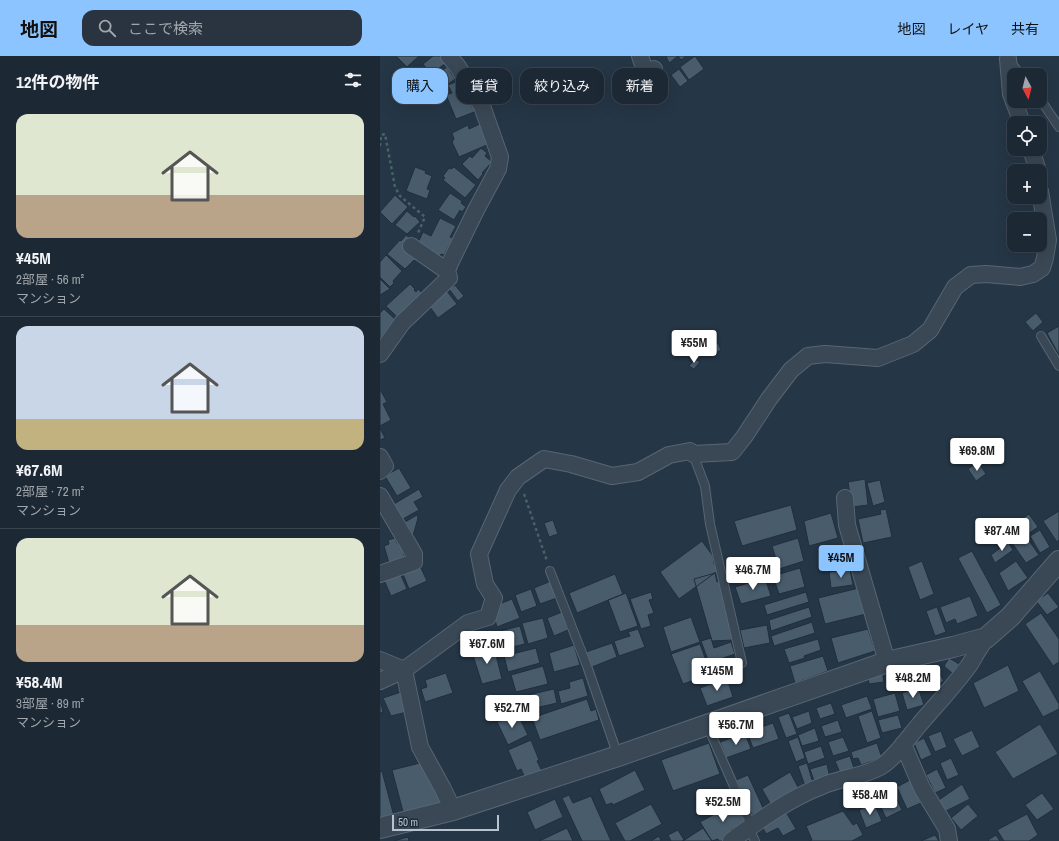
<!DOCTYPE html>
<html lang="ja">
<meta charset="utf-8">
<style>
:root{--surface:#1c2834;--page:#293440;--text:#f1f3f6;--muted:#a0a6ac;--line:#3a444f;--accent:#8cc4ff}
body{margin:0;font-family:"Archivo Narrow","Noto Sans JP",sans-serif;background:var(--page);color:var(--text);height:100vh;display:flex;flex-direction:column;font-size:15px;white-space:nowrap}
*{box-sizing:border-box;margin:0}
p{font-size:13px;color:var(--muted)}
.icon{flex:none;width:22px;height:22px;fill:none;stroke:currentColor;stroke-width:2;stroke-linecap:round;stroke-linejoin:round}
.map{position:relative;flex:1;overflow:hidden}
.panel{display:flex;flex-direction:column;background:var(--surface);width:380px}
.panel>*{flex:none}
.guide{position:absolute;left:12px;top:12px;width:380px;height:36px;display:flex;gap:8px}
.needle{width:26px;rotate:173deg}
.controls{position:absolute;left:627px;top:12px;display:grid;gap:8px}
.controls a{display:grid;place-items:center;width:40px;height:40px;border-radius:8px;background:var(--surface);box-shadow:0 4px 16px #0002,0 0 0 1px var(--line);font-size:20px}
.scale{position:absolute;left:12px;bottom:10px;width:107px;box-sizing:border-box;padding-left:4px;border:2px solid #b7c3ce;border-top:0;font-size:11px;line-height:14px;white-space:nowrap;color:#b7c3ce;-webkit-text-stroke:3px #1e2d3b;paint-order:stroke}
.price{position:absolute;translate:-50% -34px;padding:0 9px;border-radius:4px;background:#fff;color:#222;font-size:13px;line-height:26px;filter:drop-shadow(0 1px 2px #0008)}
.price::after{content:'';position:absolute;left:50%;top:24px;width:12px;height:9px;margin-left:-6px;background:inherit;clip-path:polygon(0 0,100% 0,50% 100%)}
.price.current{background:var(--accent);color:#111}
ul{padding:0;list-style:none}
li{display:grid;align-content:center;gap:8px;height:212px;padding:0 16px}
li+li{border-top:1px solid var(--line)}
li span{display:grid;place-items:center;height:124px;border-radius:12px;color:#555}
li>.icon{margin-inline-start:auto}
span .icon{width:72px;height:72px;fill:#fffc;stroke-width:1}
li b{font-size:17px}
h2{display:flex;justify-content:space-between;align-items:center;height:48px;padding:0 16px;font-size:17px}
.chip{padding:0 14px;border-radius:12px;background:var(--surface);box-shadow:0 4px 16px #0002,0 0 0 1px var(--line);font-size:14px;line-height:36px}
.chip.current{background:var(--accent);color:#111}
header{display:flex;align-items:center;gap:24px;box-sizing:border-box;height:56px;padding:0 20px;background:var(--accent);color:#111}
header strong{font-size:19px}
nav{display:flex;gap:22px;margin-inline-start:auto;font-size:14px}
.search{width:280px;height:36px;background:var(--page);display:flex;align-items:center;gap:10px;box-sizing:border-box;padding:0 14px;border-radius:12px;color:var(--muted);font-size:15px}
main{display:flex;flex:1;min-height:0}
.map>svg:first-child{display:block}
</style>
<header>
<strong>地図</strong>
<div class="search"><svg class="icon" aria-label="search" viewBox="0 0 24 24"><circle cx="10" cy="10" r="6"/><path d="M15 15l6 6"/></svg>ここで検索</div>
<nav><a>地図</a><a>レイヤ</a><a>共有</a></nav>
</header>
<main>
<section class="panel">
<h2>12件の物件<svg class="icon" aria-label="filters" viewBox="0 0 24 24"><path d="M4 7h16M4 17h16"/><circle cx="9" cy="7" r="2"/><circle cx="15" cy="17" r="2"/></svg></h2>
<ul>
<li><span style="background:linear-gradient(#dfe7d0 65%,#b9a48a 0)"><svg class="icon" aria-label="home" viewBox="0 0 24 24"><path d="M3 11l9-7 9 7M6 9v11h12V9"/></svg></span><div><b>¥45M</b><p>2部屋 · 56 m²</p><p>マンション</p></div></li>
<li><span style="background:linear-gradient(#c9d6e8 75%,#c2b280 0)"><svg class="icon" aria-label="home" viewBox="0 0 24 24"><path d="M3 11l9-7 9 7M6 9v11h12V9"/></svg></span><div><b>¥67.6M</b><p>2部屋 · 72 m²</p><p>マンション</p></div></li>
<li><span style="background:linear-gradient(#dfe7d0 70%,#b9a48a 0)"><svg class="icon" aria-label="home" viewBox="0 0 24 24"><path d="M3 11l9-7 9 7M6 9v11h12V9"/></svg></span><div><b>¥58.4M</b><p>3部屋 · 89 m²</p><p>マンション</p></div></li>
</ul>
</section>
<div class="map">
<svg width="679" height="785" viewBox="0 0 679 785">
<rect width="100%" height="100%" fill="#253646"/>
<path fill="#485c6c" stroke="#202f3d" d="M 16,0 L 39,0 L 27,11 Z
M 53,0 L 60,0 L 66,7 L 51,18 L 43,8 Z
M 286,0 L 306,0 L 301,4 L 298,0 L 289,7 Z
M 315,0 L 324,13 L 309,24 L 300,11 Z
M 39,11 L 47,21 L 37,29 L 29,18 Z
M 67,11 L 75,23 L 49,42 L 40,30 Z
M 299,13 L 308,25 L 300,31 L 291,19 Z
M 81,24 L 92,51 L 95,50 L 97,55 L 76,63 L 66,39 L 72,37 L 68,29 Z
M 100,68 L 109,88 L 79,101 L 72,86 L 74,83 L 72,77 L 88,69 L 89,73 Z
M 101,92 L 107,97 L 105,100 L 112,106 L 102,117 L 103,118 L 98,124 L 82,108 L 90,100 L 92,102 Z
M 35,111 L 46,115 L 45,117 L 52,120 L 47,133 L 50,134 L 47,143 L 26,135 Z
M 74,111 L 96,129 L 85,142 L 63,124 L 65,122 L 63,120 L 69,112 L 71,113 Z
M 70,137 L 82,145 L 81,147 L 86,151 L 82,156 L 80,154 L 74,164 L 58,154 Z
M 15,139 L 28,151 L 12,168 L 0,156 Z
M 27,155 L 34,161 L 35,160 L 40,166 L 27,178 L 15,169 Z
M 60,162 L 76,170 L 70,181 L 73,182 L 64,199 L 61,198 L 60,201 L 37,189 L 43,176 L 51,180 Z
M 26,179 L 32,184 L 37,203 L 35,205 L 34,204 L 25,213 L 7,198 L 20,184 L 21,185 Z
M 6,199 L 22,215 L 13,225 L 14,227 L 10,231 L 0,221 L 0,206 Z
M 0,223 L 10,233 L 0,239 Z
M 30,228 L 35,233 L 34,234 L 36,236 L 38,233 L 44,239 L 19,263 L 6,250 Z
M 75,229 L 84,240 L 78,245 L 69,233 Z
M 66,234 L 77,248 L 58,262 L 47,247 Z
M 4,253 L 17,265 L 1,282 L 0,281 L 0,257 Z
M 656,257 L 663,266 L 653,275 L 645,266 Z
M 679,270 L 679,299 L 667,277 Z
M 338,287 L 341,294 L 331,299 L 328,293 Z
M 315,303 L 320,306 L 314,313 L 309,310 Z
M 0,333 L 7,346 L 3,348 L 11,364 L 0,370 Z
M 0,372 L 5,382 L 0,384 Z
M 598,406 L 606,418 L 596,425 L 588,413 Z
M 19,412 L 31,432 L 17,440 L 5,420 Z
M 485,423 L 488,449 L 472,451 L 468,426 Z
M 500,424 L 505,446 L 493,450 L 487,427 Z
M 39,433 L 43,441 L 34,446 L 39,454 L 21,464 L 14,448 Z
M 411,449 L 417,474 L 362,490 L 354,465 Z
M 506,453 L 512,481 L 483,487 L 478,463 L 501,458 L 500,454 Z
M 679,455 L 679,484 L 677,486 L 663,465 Z
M 451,457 L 458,482 L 429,490 L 424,465 Z
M 649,458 L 658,471 L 648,478 L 639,465 Z
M 37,459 L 38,462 L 33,480 L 25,466 Z
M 173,464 L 178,478 L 169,481 L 164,467 Z
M 660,474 L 670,491 L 660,497 L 650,480 Z
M 643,476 L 659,499 L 646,507 L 630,484 Z
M 15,482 L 17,487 L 20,486 L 25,502 L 9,507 L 4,490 L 9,488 L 8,484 Z
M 418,482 L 424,505 L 399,513 L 392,490 Z
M 322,485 L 333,500 L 334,508 L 339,514 L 299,543 L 280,516 Z
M 628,486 L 633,494 L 615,507 L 611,499 Z
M 464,494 L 466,507 L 445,510 L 442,496 Z
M 592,495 L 621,549 L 607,557 L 578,502 Z
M 542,505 L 554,538 L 540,544 L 528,511 Z
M 636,505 L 648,522 L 628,535 L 619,517 Z
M 40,510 L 47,525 L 29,533 L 23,518 Z
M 420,512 L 425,531 L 399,538 L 393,520 Z
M 470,514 L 473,529 L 451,532 L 449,516 Z
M 20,517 L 27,533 L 11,540 L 4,524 Z
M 335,517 L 337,526 L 341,525 L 354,584 L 332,585 L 314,523 Z
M 235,518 L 243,538 L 197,557 L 189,537 Z
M 385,522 L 391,540 L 361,548 L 355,531 Z
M 171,525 L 177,542 L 160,548 L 154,532 Z
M 479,532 L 486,558 L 445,568 L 438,542 Z
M 151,533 L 157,550 L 141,556 L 135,539 Z
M 271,536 L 273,543 L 269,544 L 274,557 L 268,559 L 271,570 L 261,573 L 250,543 Z
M 426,536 L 429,546 L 387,559 L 384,549 Z
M 246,537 L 258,570 L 240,576 L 228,544 Z
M 668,537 L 679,551 L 667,559 L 656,545 Z
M 590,540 L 598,560 L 577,568 L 575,563 L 566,567 L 560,551 Z
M 132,543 L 140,562 L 117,571 L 114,561 L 117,549 Z
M 429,551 L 432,561 L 391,575 L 389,564 Z
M 557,551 L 566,576 L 555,580 L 546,555 Z
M 182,556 L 188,574 L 174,580 L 167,562 Z
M 661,557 L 679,583 L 679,606 L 673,610 L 645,568 Z
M 311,561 L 320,586 L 291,596 L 283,571 Z
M 163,562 L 168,582 L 148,588 L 142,567 Z
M 432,566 L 435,577 L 394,590 L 391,580 Z
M 387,569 L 390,587 L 364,592 L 360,574 Z
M 140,570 L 145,588 L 124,593 L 120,575 Z
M 258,573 L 265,591 L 239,600 L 234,585 L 250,580 L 248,576 Z
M 488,573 L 495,595 L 458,607 L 451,582 Z
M 331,582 L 334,592 L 351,586 L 355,598 L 329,607 L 321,585 Z
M 438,583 L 441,594 L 424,600 L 425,602 L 409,607 L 404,593 Z
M 232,587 L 237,601 L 212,611 L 206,596 Z
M 320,588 L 331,618 L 303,628 L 291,598 Z
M 194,589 L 200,609 L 174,616 L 169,597 Z
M 114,591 L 122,623 L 102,628 L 92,596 Z
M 156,592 L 160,607 L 128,616 L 124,600 Z
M 443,600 L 448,615 L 415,627 L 410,610 Z
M 569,602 L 579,608 L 573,618 L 564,610 Z
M 523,609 L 525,619 L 512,622 L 508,615 Z
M 628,609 L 639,635 L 604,652 L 593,627 Z
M 163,610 L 168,628 L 136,636 L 131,619 Z
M 502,615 L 504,626 L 489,628 L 488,621 Z
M 558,615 L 564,625 L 549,633 L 542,623 Z
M 660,615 L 679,648 L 679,653 L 663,661 L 642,625 Z
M 66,617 L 73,637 L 45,646 L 41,633 L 47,631 L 45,624 Z
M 203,622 L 208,640 L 181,648 L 178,635 L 190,632 L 189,626 Z
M 347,622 L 353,641 L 327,650 L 320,632 Z
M 538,631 L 544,649 L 527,654 L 522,637 Z
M 174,633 L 177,647 L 143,655 L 139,641 Z
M 21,636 L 27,656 L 11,660 L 3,642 Z
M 515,637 L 520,655 L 498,661 L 493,643 Z
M 487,640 L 492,653 L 466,662 L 461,649 Z
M 207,643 L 211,655 L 216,653 L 219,664 L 160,684 L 152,662 Z
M 451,647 L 455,658 L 440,663 L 436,652 Z
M 0,648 L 1,648 L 3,656 L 0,657 Z
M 429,655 L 432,667 L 417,673 L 412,661 Z
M 492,655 L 501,682 L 487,687 L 478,660 Z
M 137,657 L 148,679 L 128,689 L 117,666 Z
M 409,657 L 417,678 L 406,682 L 398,661 Z
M 518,659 L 522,672 L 502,677 L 498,664 Z
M 458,664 L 462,676 L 445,681 L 441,670 Z
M 393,667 L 399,683 L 373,692 L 367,676 Z
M 660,668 L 678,698 L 633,723 L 615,696 Z
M 435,672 L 439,685 L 422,690 L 418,679 Z
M 592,674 L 600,691 L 582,700 L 573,683 Z
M 561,675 L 567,691 L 555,696 L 548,680 Z
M 365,677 L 371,693 L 346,702 L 340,686 Z
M 418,681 L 425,702 L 416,706 L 408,685 Z
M 463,681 L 469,695 L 453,700 L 448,686 Z
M 544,682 L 552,699 L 541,704 L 534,687 Z
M 151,684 L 159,704 L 157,705 L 164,719 L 147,726 L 141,713 L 137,715 L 128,694 Z
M 329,687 L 340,718 L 293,735 L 281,704 Z
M 497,687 L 502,702 L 481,709 L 478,702 L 473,703 L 471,696 Z
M 441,690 L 445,702 L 428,708 L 424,696 Z
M 470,700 L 474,712 L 460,717 L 455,705 Z
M 571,702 L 579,719 L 567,724 L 560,707 Z
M 44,706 L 63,752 L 25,763 L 12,714 Z
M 427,707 L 433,727 L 425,730 L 418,710 Z
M 447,708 L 450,722 L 434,725 L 430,713 Z
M 557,713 L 566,732 L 555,737 L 546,719 Z
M 255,714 L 265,734 L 233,749 L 232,747 L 226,749 L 219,733 Z
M 2,715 L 15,764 L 0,767 L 0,716 Z
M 410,716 L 419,733 L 391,749 L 382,733 Z
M 368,719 L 384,754 L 372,759 L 356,724 Z
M 530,724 L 541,747 L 527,753 L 517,731 Z
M 582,728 L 590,743 L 562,757 L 556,746 Z
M 513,736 L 522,754 L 506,762 L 498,745 Z
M 662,737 L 674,753 L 657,764 L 645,749 Z
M 189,739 L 193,747 L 211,740 L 231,785 L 202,785 L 182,742 Z
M 175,743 L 183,761 L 155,774 L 147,756 Z
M 355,747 L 366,766 L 351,774 L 353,778 L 342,785 L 339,785 L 338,783 L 332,785 L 320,766 Z
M 494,747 L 502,765 L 486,772 L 479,754 Z
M 271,748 L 282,768 L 250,785 L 245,785 L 235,767 Z
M 588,748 L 598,760 L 581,774 L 571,762 Z
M 463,755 L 473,769 L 477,767 L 483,779 L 472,785 L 429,785 L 432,784 L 426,770 Z
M 406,756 L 416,773 L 403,780 L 398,772 L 386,778 L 382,770 Z
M 647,758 L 658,779 L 649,785 L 624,785 L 617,774 Z
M 187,772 L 193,785 L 159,785 Z
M 323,772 L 332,785 L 303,785 Z
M 298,774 L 304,784 L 302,785 L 291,785 L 288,779 Z
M 555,779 L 559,785 L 541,785 Z
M 616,779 L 620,785 L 609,785 L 608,784 Z
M 279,780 L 281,785 L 271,785 Z
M 28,781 L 29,785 L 14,785 Z"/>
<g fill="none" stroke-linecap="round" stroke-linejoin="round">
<g stroke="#586672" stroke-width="10">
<path id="service" d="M 630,6 L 641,19
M 660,43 L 679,71
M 661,280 L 679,310
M 313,398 L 325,430 L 330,468 L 362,607
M 170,515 L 207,610 L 238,700
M 327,669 L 371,769
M 369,772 L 375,785"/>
</g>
<g stroke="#586672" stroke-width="18">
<path id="minor" d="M 260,0 L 263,9 L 268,16 L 274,13
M 628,3 L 631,38 L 642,67
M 651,93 L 658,115
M 31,190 L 67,215
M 0,298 L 22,267 L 69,222 L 67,215 L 70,207 L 96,154 L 118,113 L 120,101 L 102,50 L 78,11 L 69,0
M 0,401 L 5,410 L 0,415
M 0,440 L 34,498 L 34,506 L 0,518
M 465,442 L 467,469 L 507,606
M 0,604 L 24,614 L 40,691 L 63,733 L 73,754
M 0,625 L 24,614 L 88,567 L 108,561 L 114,542 L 105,528 L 99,498 L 128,434 L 138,421 L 164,403 L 191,408 L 232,420 L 258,416 L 289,399 L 310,395 L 313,398 L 352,396 L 364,381 L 389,343 L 411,314 L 428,300 L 445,298 L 498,302 L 533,288 L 550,274 L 575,231 L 591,219 L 606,218 L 640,221 L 653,218 L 662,212 L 665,202 L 668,184 L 660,135
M 523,688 L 542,732 L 567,773 L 569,785
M 351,785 C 378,765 410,742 442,730 C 460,722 482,721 500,711 C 514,703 528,682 539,669 C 556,649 575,629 590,608 C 595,599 600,591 606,582"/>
</g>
<g stroke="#586672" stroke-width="22">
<path id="tertiary" d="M 0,772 L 73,754 L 238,700 L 507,606 L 573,591 L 606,582 L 630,561 L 679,505"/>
</g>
<path stroke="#476465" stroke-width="2.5" stroke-dasharray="3 3" stroke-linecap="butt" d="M 0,90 L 1,79 L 5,78 L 15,131 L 20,140 L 45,161 L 38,177
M 144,438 L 167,505"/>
<use href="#service" stroke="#3a4855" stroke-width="8"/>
<use href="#minor" stroke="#3a4855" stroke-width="16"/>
<use href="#tertiary" stroke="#3a4855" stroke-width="20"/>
</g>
</svg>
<div class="controls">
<a><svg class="needle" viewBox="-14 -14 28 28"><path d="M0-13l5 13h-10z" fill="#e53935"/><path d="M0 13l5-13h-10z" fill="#a0a6ac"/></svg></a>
<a><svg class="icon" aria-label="locate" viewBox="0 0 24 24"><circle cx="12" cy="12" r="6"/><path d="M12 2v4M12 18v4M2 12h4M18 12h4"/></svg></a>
<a>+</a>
<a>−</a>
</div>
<div class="scale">50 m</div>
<b class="price" style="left:314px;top:308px">¥55M</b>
<b class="price" style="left:597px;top:416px">¥69.8M</b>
<b class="price" style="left:622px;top:496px">¥87.4M</b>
<b class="price current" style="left:461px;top:523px">¥45M</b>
<b class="price" style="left:373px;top:535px">¥46.7M</b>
<b class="price" style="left:107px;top:609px">¥67.6M</b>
<b class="price" style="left:337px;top:636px">¥145M</b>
<b class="price" style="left:533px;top:643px">¥48.2M</b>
<b class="price" style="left:132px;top:673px">¥52.7M</b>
<b class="price" style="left:356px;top:690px">¥56.7M</b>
<b class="price" style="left:490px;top:760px">¥58.4M</b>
<b class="price" style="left:343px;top:767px">¥52.5M</b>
<div class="guide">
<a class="chip current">購入</a>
<a class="chip">賃貸</a>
<a class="chip">絞り込み</a>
<a class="chip">新着</a>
</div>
</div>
</main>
